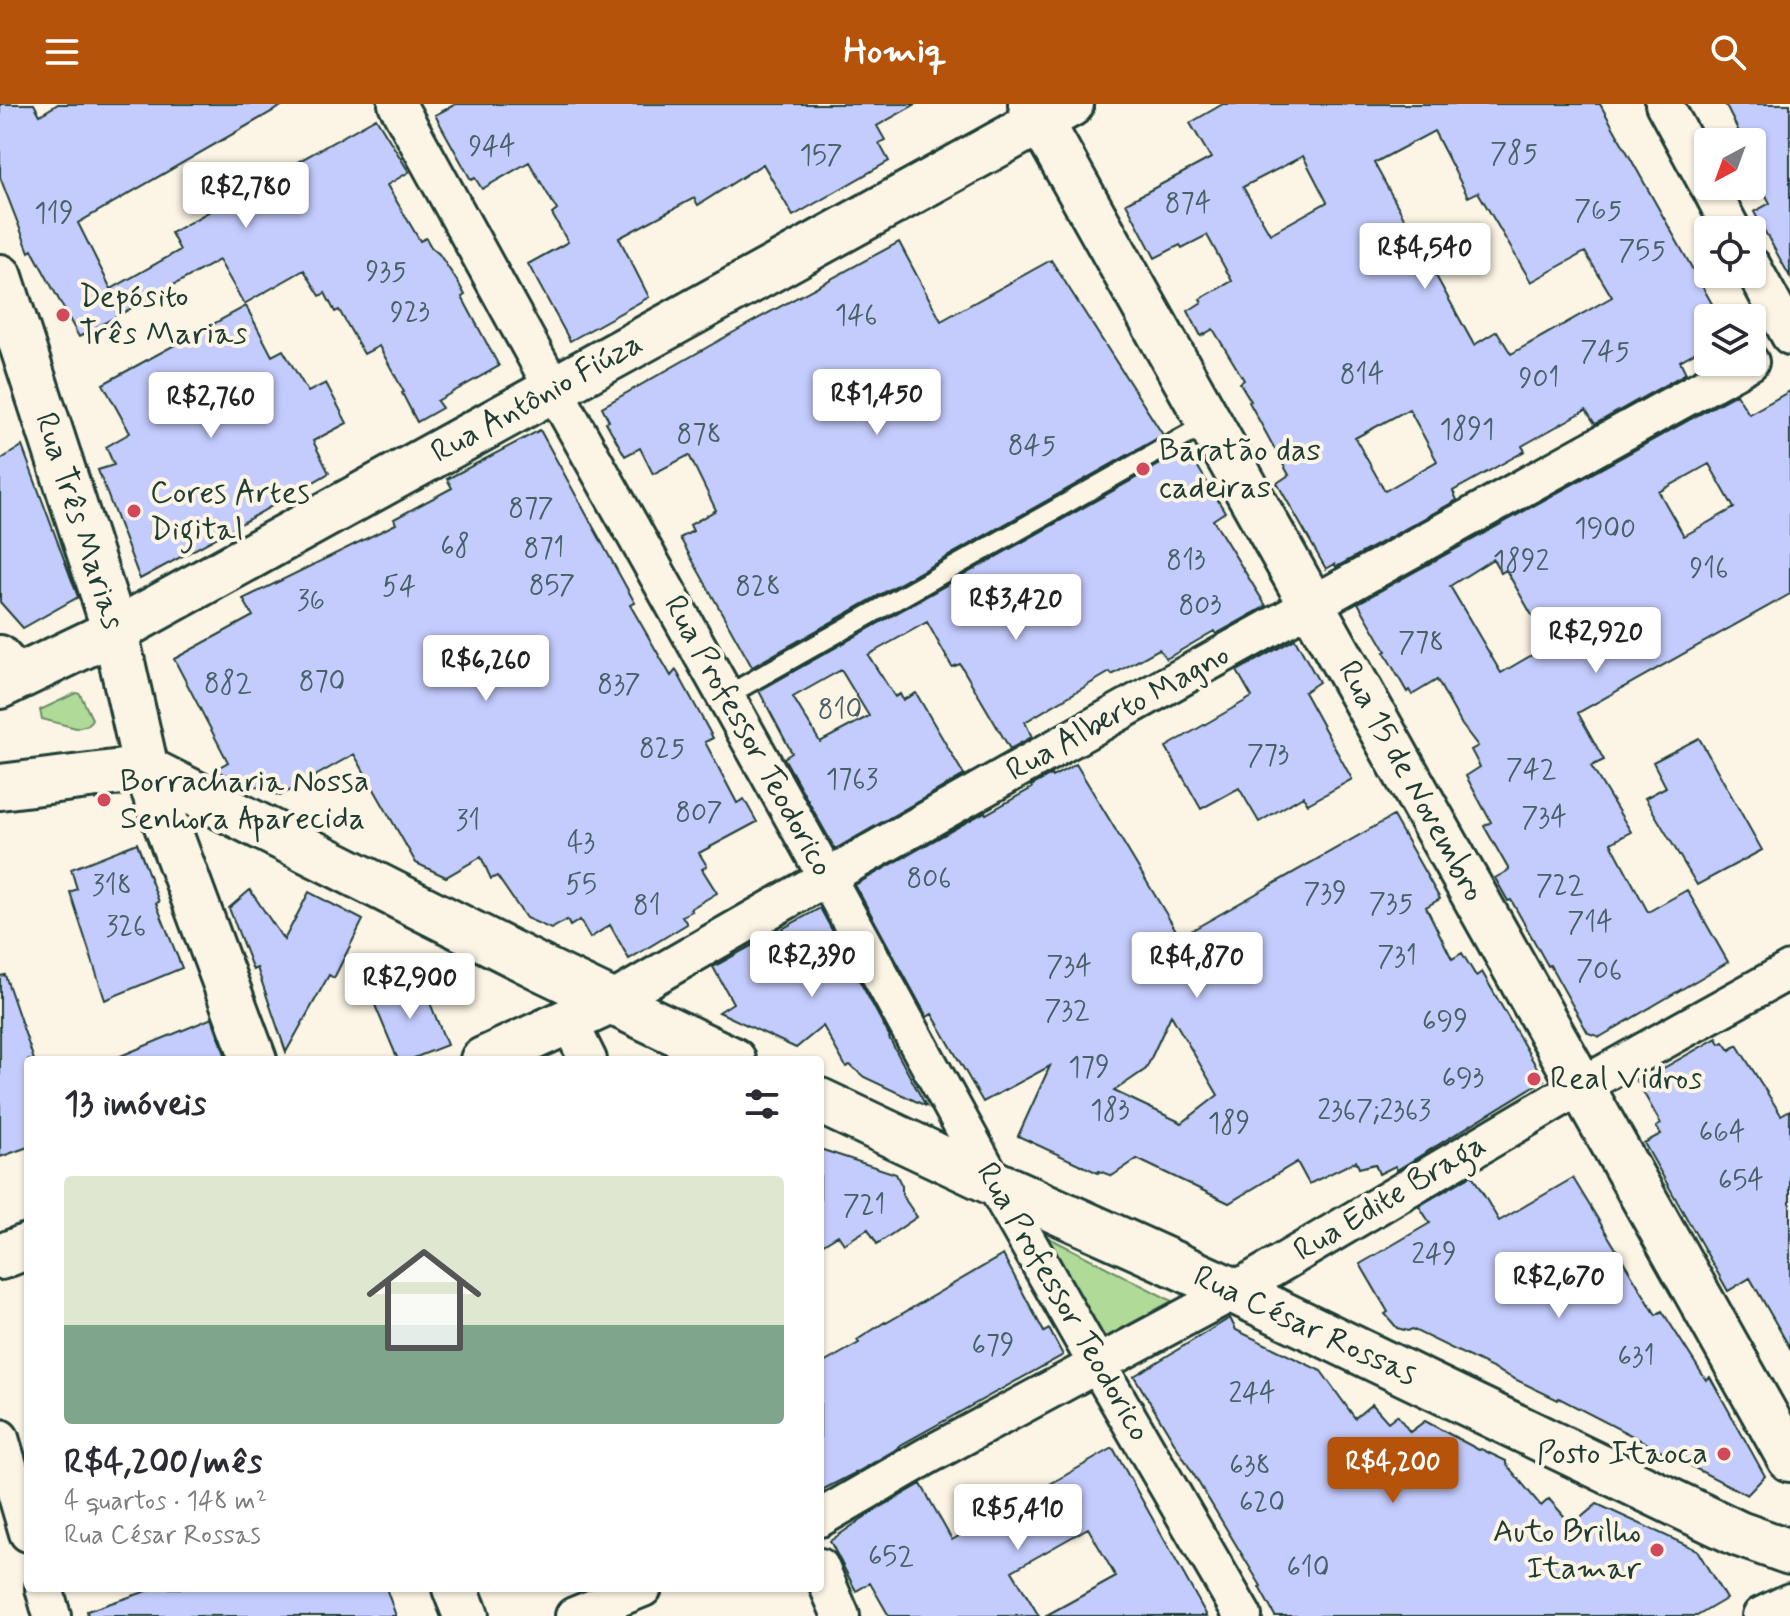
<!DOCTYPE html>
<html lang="pt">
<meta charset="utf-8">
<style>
:root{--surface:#fff;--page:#f2f2f3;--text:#2b2b33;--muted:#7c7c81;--accent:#b45309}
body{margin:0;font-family:Mynerve,sans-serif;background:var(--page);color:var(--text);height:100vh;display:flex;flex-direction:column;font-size:30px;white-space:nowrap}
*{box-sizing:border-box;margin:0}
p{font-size:26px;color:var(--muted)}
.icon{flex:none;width:44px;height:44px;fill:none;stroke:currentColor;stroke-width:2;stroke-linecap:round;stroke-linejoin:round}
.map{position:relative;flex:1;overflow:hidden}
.side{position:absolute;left:24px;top:952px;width:800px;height:536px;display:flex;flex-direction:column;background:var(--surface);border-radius:8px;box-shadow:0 2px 6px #0004}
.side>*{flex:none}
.needle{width:52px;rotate:221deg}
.buttons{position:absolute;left:1694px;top:24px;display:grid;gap:16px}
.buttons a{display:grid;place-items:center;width:72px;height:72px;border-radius:8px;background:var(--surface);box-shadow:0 2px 6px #0004;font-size:40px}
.price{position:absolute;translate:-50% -68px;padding:0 18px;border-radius:8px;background:#fff;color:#222;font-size:26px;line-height:52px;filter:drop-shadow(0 2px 4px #0008)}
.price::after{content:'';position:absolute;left:50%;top:48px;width:24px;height:18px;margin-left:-12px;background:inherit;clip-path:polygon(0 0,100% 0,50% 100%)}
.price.selected{background:var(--accent);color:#fff}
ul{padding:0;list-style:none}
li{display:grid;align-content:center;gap:16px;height:424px;padding:0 40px}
li span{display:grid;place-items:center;height:248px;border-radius:8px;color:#555}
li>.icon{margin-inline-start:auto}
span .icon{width:144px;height:144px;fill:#fffc;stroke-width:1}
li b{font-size:34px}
h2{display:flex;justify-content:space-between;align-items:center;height:96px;padding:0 40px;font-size:34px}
header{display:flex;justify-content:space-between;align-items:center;height:104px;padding:0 40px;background:var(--accent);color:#fff;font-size:36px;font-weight:700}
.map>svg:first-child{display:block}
</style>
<header><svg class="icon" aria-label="menu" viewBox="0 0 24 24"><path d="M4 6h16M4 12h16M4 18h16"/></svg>Homiq<svg class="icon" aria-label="search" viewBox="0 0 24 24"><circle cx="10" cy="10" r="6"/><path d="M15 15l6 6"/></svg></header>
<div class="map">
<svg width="1790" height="1512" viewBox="0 0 1790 1512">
<rect width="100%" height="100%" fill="#fcf5e5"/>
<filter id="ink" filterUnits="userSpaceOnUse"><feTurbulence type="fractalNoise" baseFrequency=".0125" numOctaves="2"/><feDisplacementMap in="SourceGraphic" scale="16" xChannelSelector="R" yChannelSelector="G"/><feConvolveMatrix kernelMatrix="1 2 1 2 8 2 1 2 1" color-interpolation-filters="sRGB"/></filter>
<g filter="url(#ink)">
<path fill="#b0da97" stroke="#688c66" stroke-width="2" d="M 76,589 L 80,590 L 92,615 L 88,621 L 76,624 L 42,615 L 40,606 Z
M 1028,1123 L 1172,1197 L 1093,1240 Z"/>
<path fill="#c4ccfd" stroke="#1f3d34" stroke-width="2" fill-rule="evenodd" d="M 0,0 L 34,0 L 40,11 L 58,0 L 285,0 L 78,119 L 111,185 L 180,146 L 171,129 L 376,14 L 409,68 L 387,81 L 420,137 L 426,134 L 431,143 L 439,150 L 459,180 L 465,191 L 462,193 L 499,262 L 437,297 L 442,304 L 417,318 L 402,289 L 404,288 L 379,242 L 364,250 L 339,206 L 335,208 L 325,189 L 320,192 L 304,166 L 244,200 L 219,156 L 79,233 L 32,146 L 29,148 L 0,73 Z
M 456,0 L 916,0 L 877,22 L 885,36 L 879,39 L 889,57 L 793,112 L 763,60 L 698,101 L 694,94 L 619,134 L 649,193 L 570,237 L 528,160 L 568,138 L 552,110 L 557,106 L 529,58 L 482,85 L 475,74 L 471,76 L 435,11 Z
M 1223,0 L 1600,0 L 1720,214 L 1708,214 L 1708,241 L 1680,257 L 1686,269 L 1595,320 L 1586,306 L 1522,342 L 1525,347 L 1453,387 L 1457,396 L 1336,463 L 1335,460 L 1326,465 L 1277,379 L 1289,371 L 1249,298 L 1251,297 L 1240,279 L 1244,276 L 1213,225 L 1201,232 L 1188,207 L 1202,198 L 1200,195 L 1232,177 L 1207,131 L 1182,144 L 1180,141 L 1155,154 L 1126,99 L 1211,54 L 1190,19 ZM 1434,27 L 1468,93 L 1478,88 L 1531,178 L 1585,148 L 1612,193 L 1511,250 L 1497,227 L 1474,241 L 1374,59 ZM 1303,52 L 1327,98 L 1270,130 L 1243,83 ZM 1409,305 L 1437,357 L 1385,387 L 1355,334 Z
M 1725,0 L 1790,0 L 1790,173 L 1754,108 L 1770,99 L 1752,65 L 1752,38 L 1744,38 Z
M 899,138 L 941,217 L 1051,156 L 1163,331 L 752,563 L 680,434 L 693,427 L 690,421 L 716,406 L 689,351 L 653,370 L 640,344 L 625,352 L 606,318 L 609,317 L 602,303 L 750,219 Z
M 246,202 L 272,252 L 283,246 L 308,288 L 326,279 L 347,319 L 313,337 L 329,369 L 218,433 L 140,475 L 98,366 L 114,361 L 106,343 L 130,329 L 103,280 Z
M 1790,287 L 1790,490 L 1578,609 L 1604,656 L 1591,662 L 1631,728 L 1611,739 L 1648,808 L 1687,786 L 1728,858 L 1600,933 L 1588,929 L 1550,861 L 1548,862 L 1511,796 L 1508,797 L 1495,774 L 1509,766 L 1484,722 L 1491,718 L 1466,672 L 1480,663 L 1471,646 L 1478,642 L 1462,621 L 1437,576 L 1412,591 L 1409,586 L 1407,588 L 1384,548 L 1386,547 L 1358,499 L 1736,290 L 1749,310 ZM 1709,360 L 1734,404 L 1684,432 L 1659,388 ZM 1493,455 L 1501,469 L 1506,466 L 1549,541 L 1501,569 L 1450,482 Z
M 540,326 L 635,499 L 630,501 L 671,572 L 676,566 L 713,634 L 705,638 L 737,699 L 744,695 L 757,718 L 699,749 L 707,762 L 702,765 L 717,789 L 690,805 L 692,807 L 682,812 L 687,820 L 629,855 L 610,821 L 590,834 L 580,816 L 570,822 L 567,816 L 551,825 L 526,814 L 497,772 L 491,775 L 481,753 L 446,773 L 416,759 L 354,650 L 280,692 L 214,666 L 228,658 L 174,555 L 253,512 L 243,495 L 396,420 L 394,415 L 452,384 L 447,375 Z
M 22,342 L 78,493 L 23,524 L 0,498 L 0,356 Z
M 1187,345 L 1225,408 L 1213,416 L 1266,502 L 1216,530 L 1214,527 L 1166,555 L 1159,545 L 1112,571 L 1110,568 L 1025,618 L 1032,633 L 1010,645 L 960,560 L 952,563 L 927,518 L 868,551 L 895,593 L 900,590 L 903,596 L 916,589 L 964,671 L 835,745 L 784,654 L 792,649 L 759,587 ZM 841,566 L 869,612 L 820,638 L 793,593 Z
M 1295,535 L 1319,578 L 1304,588 L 1352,675 L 1308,700 L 1303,692 L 1259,718 L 1239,684 L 1201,705 L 1166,643 L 1252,593 L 1237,567 Z
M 1699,634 L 1762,746 L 1697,781 L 1645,694 L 1666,683 L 1653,658 Z
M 1076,660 L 1180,833 L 1393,712 L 1440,795 L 1426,803 L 1452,855 L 1462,849 L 1476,872 L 1482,868 L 1544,976 L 1397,1066 L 1395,1062 L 1379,1070 L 1375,1060 L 1359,1064 L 1356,1057 L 1309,1080 L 1297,1058 L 1229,1099 L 1137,1055 L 1112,1072 L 1099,1067 L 1098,1069 L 1018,1032 L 1050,962 L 983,998 L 932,910 L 927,913 L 855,781 L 985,708 L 986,710 L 1032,684 L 1031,682 L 1051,671 L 1052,673 ZM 1171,911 L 1218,991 L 1182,1019 L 1114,987 L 1146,965 Z
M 137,739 L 159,798 L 156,799 L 182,864 L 105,896 L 70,788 L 77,785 L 71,765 Z
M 250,786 L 284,836 L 309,788 L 363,816 L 334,874 L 329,871 L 286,948 L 257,864 L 253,866 L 229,804 Z
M 820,804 L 890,933 L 889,934 L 926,1002 L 864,973 L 850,961 L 846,963 L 823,922 L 796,944 L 719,908 L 733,899 L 713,863 Z
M 5,871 L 34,956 L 28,956 L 28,1043 L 0,1053 L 0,872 Z
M 420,874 L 447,941 L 409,956 L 398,956 L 372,894 Z
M 212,914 L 227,956 L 111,956 Z
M 1717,934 L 1720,940 L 1724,938 L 1730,946 L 1737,941 L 1781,1011 L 1790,1006 L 1790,1244 L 1750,1174 L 1728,1187 L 1644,1039 L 1661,1030 L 1656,1023 L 1661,1020 L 1637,977 L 1659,965 L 1660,966 Z
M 820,1045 L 896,1070 L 902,1082 L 902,1091 L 917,1113 L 877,1140 L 868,1125 L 844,1140 L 838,1131 L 820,1142 Z
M 1472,1071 L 1499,1117 L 1573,1074 L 1656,1211 L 1662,1207 L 1706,1276 L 1710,1273 L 1765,1372 L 1747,1391 L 1559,1294 L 1558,1296 L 1412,1225 L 1408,1227 L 1397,1224 L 1385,1210 L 1388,1208 L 1360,1160 L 1430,1119 L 1419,1102 Z
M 1003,1151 L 1044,1228 L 1049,1225 L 1063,1251 L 899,1342 L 900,1343 L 859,1367 L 820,1387 L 820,1261 L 859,1239 L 857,1236 L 885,1218 L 886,1219 Z
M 1230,1214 L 1236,1226 L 1321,1267 L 1355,1314 L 1372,1300 L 1388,1318 L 1397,1311 L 1410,1328 L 1425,1317 L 1479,1346 L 1481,1345 L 1506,1357 L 1506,1360 L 1541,1402 L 1549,1395 L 1572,1421 L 1597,1400 L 1697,1446 L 1726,1495 L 1697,1512 L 1275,1512 L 1259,1483 L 1261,1482 L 1134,1272 Z
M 1113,1344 L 1207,1512 L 1045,1512 L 1116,1473 L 1088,1424 L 1012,1467 L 1039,1512 L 889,1512 L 870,1479 L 856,1487 L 830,1437 L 869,1410 L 921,1380 L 952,1436 Z
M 156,1484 L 386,1484 L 396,1512 L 88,1512 L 87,1507 Z"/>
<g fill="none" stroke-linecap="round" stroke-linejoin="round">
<g stroke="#1f3d34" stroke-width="24">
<path id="lane" d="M 726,592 L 1210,318"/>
</g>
<g stroke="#1f3d34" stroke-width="42">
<path id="street" d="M 397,0 L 553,284 L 826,772 L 994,1079 L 1097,1260 L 1243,1512
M 1664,0 L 1708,81
M 1709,82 L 1732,126
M 1752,162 L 1790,232
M 0,550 L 20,572
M 610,898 C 987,679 1369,469 1750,258
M 569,918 L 588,956
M 0,1334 L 28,1429
M 820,1414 L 927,1352 L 1234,1187 L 1562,993 L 1790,866
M 820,1463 L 841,1512
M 44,1484 L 52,1512
M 574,1512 L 643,1484
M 1761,1512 L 1790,1498"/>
</g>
<g stroke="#1f3d34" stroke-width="50">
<path id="secondary" d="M 0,582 L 115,527 L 1071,0
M 146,665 L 543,865 L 733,956
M 483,956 L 610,898
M 820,997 L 994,1079 L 1234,1187 L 1739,1430 L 1790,1448"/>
</g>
<g stroke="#1f3d34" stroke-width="50">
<path id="primary" d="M 1031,0 L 1790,1355
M 0,173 L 115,527 L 146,665 L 254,956
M 0,683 L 146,665
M 0,1153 L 28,1142
M 455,1484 L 466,1512"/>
</g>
<use href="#lane" stroke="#fcf5e5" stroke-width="18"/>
<use href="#street" stroke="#fcf5e5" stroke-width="36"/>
<use href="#secondary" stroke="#fcf5e5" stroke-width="44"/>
<use href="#primary" stroke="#fcf5e5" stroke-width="44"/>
</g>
</g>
<g fill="#d1495b" stroke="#fcf5e5" stroke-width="3">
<circle cx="63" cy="211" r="8"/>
<circle cx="1143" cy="365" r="8"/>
<circle cx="134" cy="407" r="8"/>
<circle cx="104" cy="696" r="8"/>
<circle cx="1534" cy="975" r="8"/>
<circle cx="1724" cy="1350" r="8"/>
<circle cx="1657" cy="1446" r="8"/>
</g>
<g text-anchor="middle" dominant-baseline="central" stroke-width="8" stroke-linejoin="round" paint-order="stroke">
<g font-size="28" fill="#486166">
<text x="492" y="43">944</text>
<text x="1514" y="50">785</text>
<text x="821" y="52">157</text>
<text x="1188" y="100">874</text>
<text x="1598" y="107">765</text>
<text x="54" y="110">119</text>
<text x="1642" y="147">755</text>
<text x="386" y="168">935</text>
<text x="410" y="209">923</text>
<text x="856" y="212">146</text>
<text x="1605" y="248">745</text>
<text x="1362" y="271">814</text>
<text x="1539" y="275">901</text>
<text x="1467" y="326">1891</text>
<text x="699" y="331">878</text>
<text x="1032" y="342">845</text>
<text x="531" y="405">877</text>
<text x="1605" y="425">1900</text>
<text x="455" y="443">68</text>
<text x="544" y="445">871</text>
<text x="1186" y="457">813</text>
<text x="1521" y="458">1892</text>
<text x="1709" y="465">916</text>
<text x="552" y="482">857</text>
<text x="399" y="483">54</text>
<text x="758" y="483">828</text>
<text x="311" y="497">36</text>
<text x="1200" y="502">803</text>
<text x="1421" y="539">778</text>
<text x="322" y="578">870</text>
<text x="228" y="580">882</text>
<text x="619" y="581">837</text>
<text x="840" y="606">810</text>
<text x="662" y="645">825</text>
<text x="1268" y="652">773</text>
<text x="1531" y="666">742</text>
<text x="852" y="676">1763</text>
<text x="699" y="709">807</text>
<text x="1544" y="714">734</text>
<text x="468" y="717">31</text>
<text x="581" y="739">43</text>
<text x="929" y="775">806</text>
<text x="581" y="781">55</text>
<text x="112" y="782">318</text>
<text x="1560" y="782">722</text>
<text x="1325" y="790">739</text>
<text x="1391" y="800">735</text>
<text x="647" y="802">81</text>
<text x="1590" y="819">714</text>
<text x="126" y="823">326</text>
<text x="1397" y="853">731</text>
<text x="1069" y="863">734</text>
<text x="1599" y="867">706</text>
<text x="1067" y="907">732</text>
<text x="1445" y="918">699</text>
<text x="1089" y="964">179</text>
<text x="1463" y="975">693</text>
<text x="1110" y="1007">183</text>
<text x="1374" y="1007">2367;2363</text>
<text x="1229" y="1020">189</text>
<text x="1722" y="1029">664</text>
<text x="1741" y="1077">654</text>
<text x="864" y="1102">721</text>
<text x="1434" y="1151">249</text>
<text x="993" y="1242">679</text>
<text x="1636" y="1253">631</text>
<text x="1252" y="1290">244</text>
<text x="1250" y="1362">638</text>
<text x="1262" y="1399">620</text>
<text x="891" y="1453">652</text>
<text x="1308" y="1464">610</text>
</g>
<g font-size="32" fill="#1f3d34" stroke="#fcf5e5" text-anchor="start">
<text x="79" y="193">Depósito<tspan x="79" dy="37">Três Marias</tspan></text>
<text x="1159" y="347">Baratão das<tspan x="1159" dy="37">cadeiras</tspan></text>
<text x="150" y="389">Cores Artes<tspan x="150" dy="37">Digital</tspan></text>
<text x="120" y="678">Borracharia Nossa<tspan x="120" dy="37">Senhora Aparecida</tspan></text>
<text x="1550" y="975">Real Vidros</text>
<text x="1708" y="1350" text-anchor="end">Posto Itaoca</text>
<text x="1641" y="1428" text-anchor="end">Auto Brilho<tspan x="1641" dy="37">Itamar</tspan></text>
</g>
<g font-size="32" fill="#1f3d34" stroke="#fcf5e5">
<text transform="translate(537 294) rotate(-29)">Rua Antônio Fiúza</text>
<text transform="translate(79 417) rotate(72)">Rua Três Marias</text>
<text transform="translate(1118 609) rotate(-29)">Rua Alberto Magno</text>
<text transform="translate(748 632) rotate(61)">Rua Professor Teodorico</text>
<text transform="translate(1411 677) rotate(61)">Rua 15 de Novembro</text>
<text transform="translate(1390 1094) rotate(-31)">Rua Edite Braga</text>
<text transform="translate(1063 1198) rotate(60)">Rua Professor Teodorico</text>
<text transform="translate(1305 1222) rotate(25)">Rua César Rossas</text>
</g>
</g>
</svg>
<div class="buttons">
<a><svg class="needle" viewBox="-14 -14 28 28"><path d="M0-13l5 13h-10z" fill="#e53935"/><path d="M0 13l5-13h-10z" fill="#7c7c81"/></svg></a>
<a><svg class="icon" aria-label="locate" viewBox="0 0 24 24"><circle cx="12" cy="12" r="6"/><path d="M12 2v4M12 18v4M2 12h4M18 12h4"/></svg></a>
<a><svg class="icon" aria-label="layers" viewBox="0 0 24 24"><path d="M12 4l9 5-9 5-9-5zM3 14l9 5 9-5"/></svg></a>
</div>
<b class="price" style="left:246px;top:126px">R$2,780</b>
<b class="price" style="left:1425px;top:187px">R$4,540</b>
<b class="price" style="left:877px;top:333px">R$1,450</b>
<b class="price" style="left:211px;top:336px">R$2,760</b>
<b class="price" style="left:1016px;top:538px">R$3,420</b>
<b class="price" style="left:1596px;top:571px">R$2,920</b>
<b class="price" style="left:486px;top:599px">R$6,260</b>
<b class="price" style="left:812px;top:895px">R$2,390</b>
<b class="price" style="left:1197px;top:896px">R$4,870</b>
<b class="price" style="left:410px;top:917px">R$2,900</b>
<b class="price" style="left:1559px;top:1216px">R$2,670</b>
<b class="price selected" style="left:1393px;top:1401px">R$4,200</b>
<b class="price" style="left:1018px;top:1448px">R$5,410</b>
<section class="side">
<h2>13 imóveis<svg class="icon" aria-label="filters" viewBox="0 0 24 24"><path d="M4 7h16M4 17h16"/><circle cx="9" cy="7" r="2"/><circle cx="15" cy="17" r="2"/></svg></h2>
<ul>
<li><span style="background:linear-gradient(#dfe7d0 60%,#7fa58c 0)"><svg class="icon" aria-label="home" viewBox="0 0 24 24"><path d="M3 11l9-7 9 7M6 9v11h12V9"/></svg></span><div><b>R$4,200/mês</b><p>4 quartos · 148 m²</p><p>Rua César Rossas</p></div></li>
</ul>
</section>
</div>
